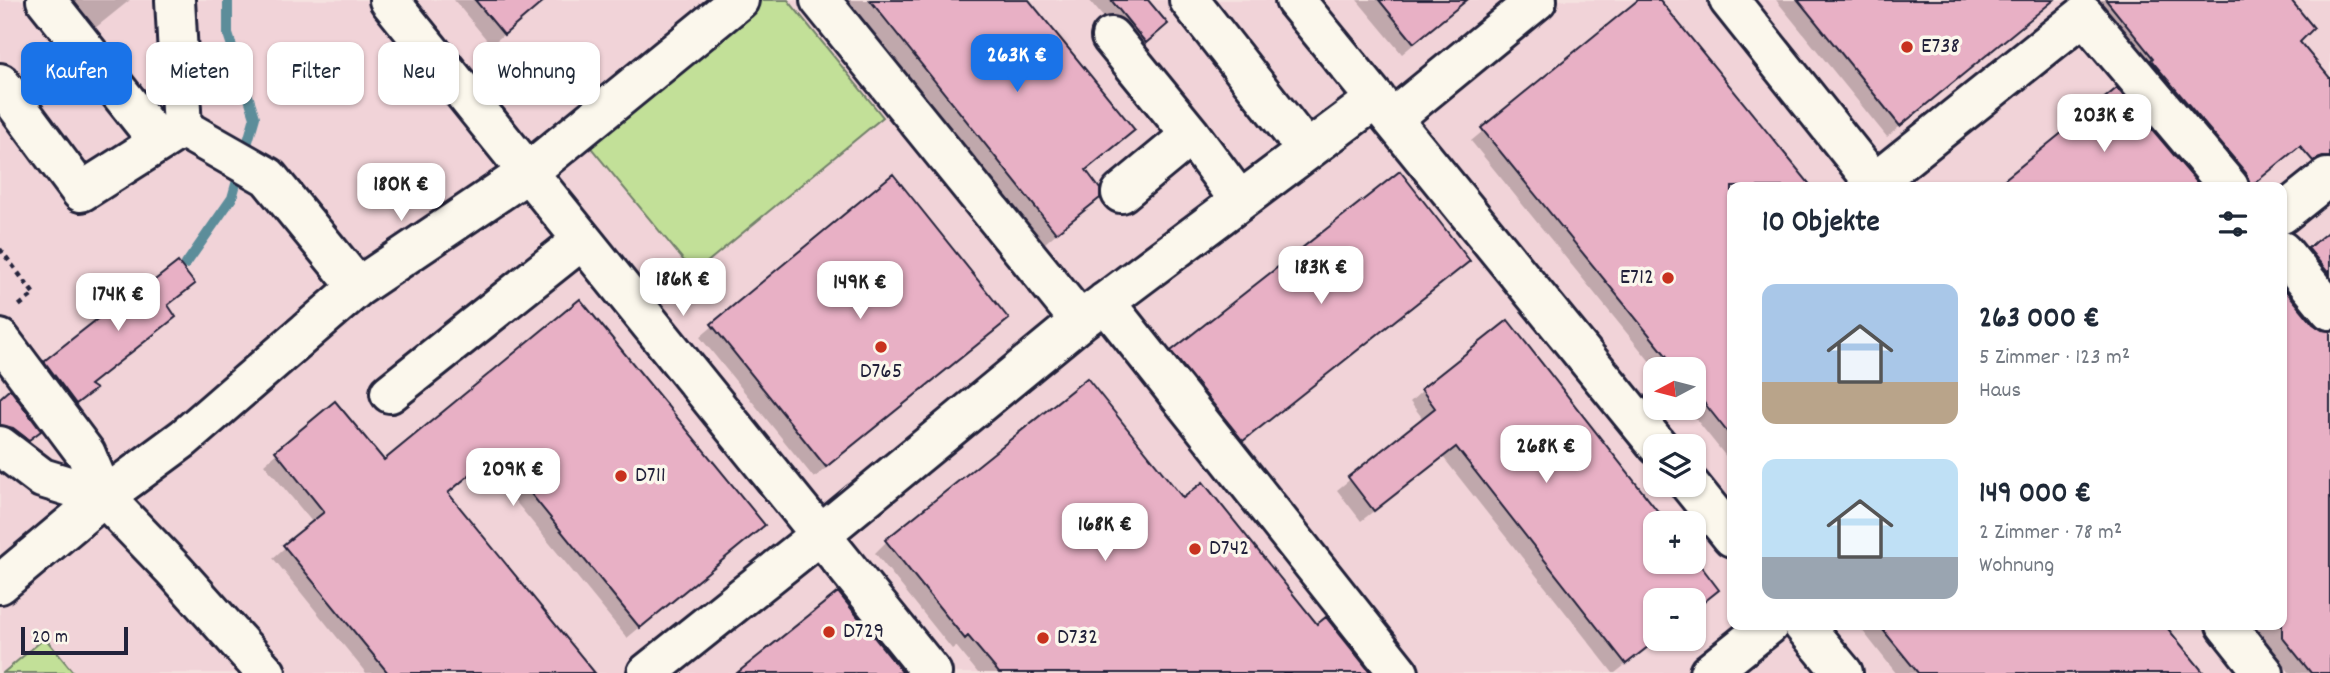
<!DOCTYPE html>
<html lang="de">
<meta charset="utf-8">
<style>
:root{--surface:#fff;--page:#f2f2f3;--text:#1f2937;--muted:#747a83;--accent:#1a73e8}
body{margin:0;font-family:Dekko,sans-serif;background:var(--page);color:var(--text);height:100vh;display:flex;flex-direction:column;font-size:26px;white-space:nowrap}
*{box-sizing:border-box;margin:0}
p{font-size:23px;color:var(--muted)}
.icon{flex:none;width:38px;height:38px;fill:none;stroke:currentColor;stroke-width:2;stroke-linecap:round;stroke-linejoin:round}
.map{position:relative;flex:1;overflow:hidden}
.side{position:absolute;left:1727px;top:182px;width:560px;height:448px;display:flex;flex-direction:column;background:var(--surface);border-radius:14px;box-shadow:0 2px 5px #0004}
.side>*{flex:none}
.banner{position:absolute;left:21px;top:42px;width:665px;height:63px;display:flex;gap:14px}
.needle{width:46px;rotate:263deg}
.controls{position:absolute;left:1643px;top:357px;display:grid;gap:14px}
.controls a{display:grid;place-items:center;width:63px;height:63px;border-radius:14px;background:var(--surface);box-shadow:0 2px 5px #0004;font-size:35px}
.scale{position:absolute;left:21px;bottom:18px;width:107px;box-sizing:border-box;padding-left:7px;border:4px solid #22223b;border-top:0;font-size:19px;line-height:24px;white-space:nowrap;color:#22223b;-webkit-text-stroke:5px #fbf7ec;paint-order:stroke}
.price{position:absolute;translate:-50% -60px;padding:0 16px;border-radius:14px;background:#fff;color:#222;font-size:23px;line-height:46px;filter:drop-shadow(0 2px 4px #0008)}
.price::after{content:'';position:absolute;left:50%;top:42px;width:21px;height:16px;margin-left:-10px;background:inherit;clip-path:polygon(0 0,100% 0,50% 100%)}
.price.current{background:var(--accent);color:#fff}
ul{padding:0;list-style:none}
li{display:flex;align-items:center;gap:21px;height:175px;padding:0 35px}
li span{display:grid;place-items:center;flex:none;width:196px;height:140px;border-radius:14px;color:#555}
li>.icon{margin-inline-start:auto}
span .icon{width:84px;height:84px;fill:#fffc;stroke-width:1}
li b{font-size:30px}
h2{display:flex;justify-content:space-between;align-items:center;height:84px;padding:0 35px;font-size:30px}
.pill{padding:0 24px;border-radius:14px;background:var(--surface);box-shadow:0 2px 5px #0004;font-size:24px;line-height:63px}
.pill.current{background:var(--accent);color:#fff}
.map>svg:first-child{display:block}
</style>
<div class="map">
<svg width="2330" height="673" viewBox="0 0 2330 673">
<rect width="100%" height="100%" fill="#f5e2e0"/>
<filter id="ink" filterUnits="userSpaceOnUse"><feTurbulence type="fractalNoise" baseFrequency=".0143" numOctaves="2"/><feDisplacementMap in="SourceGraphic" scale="14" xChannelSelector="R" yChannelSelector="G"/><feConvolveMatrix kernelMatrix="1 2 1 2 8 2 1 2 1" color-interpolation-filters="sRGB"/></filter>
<g filter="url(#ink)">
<path fill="#f1d3d8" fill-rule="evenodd" d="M 0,0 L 2330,0 L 2330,673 L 0,673 ZM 1732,187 L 2282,187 L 2282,625 L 1732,625 ZM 1656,369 L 1694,369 L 1694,408 L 1656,408 ZM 1656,446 L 1694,446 L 1694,485 L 1656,485 ZM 1656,523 L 1694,523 L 1694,562 L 1656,562 ZM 1656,600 L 1694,600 L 1694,639 L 1656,639 Z"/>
<path fill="#c2e098" stroke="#72816a" stroke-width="2" d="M 761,0 L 788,0 L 883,117 L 694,273 L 587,143 Z
M 45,638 L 74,673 L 3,673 Z"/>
<path fill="#0003" d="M 55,0 L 130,0 L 84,37 Z
M 454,0 L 545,0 L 491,45 Z
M 848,0 L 1027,0 L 1132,130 L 1084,171 L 1098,197 L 1044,244 Z
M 1089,0 L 1146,0 L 1154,36 L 1133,53 Z
M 1357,0 L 1466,0 L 1402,54 Z
M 1641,0 L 1657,0 L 1809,187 L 1732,187 L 1732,464 L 1687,408 L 1694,408 L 1694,369 L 1656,369 L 1471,141 Z
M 1776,0 L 2054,0 L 1887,137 Z
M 2085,0 L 2289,0 L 2298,42 L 2330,81 L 2330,121 L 2249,187 L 2235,187 Z
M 2117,90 L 2198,187 L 1998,187 Z
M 892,176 L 1007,319 L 814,478 L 700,337 Z
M 2330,233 L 2330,302 L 2297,262 Z
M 1468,261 L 1456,273 L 1230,451 L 1161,364 L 1173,352 Z
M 147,282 L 150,286 L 193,284 L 167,307 L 174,316 L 89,386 L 93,389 L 63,415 L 33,374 Z
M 2282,289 L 2312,326 L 2321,332 L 2330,333 L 2330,673 L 2290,673 L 2251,625 L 2282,625 Z
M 579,302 L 763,525 L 627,638 L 484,463 L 446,494 L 593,673 L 366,673 L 273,558 L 313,523 L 264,464 L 335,403 L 384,463 Z
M 1508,323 L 1665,523 L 1656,523 L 1656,562 L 1694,560 L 1717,590 L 1694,610 L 1694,600 L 1656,600 L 1656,639 L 1658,639 L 1615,673 L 1613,673 L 1443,457 L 1361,521 L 1337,490 L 1424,420 L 1410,402 L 1422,391 Z
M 0,400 L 39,431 L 27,443 L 0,440 Z
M 1183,500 L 1369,673 L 978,673 L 956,646 L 952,649 L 875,553 L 886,542 Z
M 1858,625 L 2163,625 L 2202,673 L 1896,673 Z"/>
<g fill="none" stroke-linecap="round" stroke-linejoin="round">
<path stroke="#5c8d9a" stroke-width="10" d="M 228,0 L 228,34 L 255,117 L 244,155
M 186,264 L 232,198 L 240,170"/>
</g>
<path fill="#e8b0c5" stroke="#22223b" stroke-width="2" d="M 475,0 L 545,0 L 504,35 Z
M 870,0 L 1029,0 L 1135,130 L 1086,170 L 1100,189 L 1100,198 L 1056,233 Z
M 1111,0 L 1148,0 L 1168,24 L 1146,43 Z
M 1379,0 L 1467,0 L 1414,43 Z
M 1638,0 L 1660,0 L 1812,187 L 1732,187 L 1732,438 L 1694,390 L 1694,369 L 1677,369 L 1481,128 Z
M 1798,0 L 2054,0 L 1900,126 Z
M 2106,0 L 2291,0 L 2314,28 L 2300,42 L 2330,78 L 2330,157 L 2323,157 L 2313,161 L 2300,146 L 2250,187 L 2246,173 L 2151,60 L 2153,58 Z
M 2117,88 L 2201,187 L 1995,187 Z
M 1400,171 L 1470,261 L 1243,441 L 1171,351 Z
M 893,174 L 1009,319 L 826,467 L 711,324 Z
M 2330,230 L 2330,275 L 2308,248 Z
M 178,262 L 195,284 L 168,305 L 176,317 L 90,385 L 96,389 L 76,404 L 44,361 L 147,280 L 151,283 Z
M 2282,286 L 2313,324 L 2322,330 L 2330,331 L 2330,673 L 2311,673 L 2282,637 Z
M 580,299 L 765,525 L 640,628 L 497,452 L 448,493 L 595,673 L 388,673 L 283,545 L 324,512 L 275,451 L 335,401 L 384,460 Z
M 1508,320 L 1667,523 L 1656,523 L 1656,562 L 1694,562 L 1694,557 L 1719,590 L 1694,610 L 1694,600 L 1656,600 L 1656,639 L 1658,639 L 1626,664 L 1456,447 L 1374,511 L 1348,477 L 1435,408 L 1421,389 Z
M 1087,378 L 1183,498 L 1203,482 L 1317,624 L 1326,617 L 1371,673 L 999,673 L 968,636 L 965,639 L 885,540 Z
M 10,389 L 41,431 L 29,440 L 13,428 L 0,425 L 0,398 Z
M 838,592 L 903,673 L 737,673 Z
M 1879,625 L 2165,625 L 2204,673 L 1918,673 Z"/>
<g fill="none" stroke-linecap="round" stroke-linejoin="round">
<g stroke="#22223b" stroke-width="44">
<path id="minor" d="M 46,0 L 159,142
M 175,0 L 182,128
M 389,0 L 932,673
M 820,0 L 1080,321
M 1189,0 L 1307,151
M 1295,0 L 1658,446
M 1729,0 L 1878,187
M 1111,37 L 1191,135
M 0,83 L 81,192 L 182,128
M 1392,119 L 1537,0
M 182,128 L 268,177 L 358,287
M 1874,183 L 2084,15 L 2229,187
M 1121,193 L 1191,135 L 1240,201
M 2282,214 L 2327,178
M 2282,251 L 2330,310
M 1105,302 L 1399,673
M 0,339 L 86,454 L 104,497 L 174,570 L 266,673
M 390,393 L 582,240
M 0,446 L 42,478 L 104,497
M 1690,485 L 1732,537
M 0,584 L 104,497 L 184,438 L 358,287 L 527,173 L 739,0
M 1803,625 L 1843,673
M 2226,625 L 2264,673
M 647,673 L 820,535 L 1080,321 L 1376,99
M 1709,673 L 1769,625"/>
</g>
<path stroke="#22223b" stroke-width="4.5" stroke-dasharray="5 5" stroke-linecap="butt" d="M 0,249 L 34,294 L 16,308"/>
<use href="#minor" stroke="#fbf7ec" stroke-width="38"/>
</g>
</g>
<g fill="#c8321e" stroke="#fbf7ec" stroke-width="2.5">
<circle cx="1907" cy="47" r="7"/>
<circle cx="1668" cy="278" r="7"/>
<circle cx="881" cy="347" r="7"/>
<circle cx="621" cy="476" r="7"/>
<circle cx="1195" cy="549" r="7"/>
<circle cx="829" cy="632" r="7"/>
<circle cx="1043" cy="638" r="7"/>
</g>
<g text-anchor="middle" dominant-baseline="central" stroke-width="7" stroke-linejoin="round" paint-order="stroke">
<g font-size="23" fill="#22223b" stroke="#fbf7ec" text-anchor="start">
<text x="1921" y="47">E738</text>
<text x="1654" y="278" text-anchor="end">E712</text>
<text x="881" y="372" text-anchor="middle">D765</text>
<text x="635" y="476">D711</text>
<text x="1209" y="549">D742</text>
<text x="843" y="632">D729</text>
<text x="1057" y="638">D732</text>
</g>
</g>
</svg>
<div class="controls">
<a><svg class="needle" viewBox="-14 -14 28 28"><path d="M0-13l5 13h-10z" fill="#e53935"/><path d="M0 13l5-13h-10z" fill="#747a83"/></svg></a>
<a><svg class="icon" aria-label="layers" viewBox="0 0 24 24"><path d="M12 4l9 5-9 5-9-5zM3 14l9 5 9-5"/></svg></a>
<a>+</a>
<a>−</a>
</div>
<div class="scale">20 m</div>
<b class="price current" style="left:1017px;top:94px">263K €</b>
<b class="price" style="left:2104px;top:154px">203K €</b>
<b class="price" style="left:401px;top:223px">180K €</b>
<b class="price" style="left:1321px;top:306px">183K €</b>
<b class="price" style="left:683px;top:318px">186K €</b>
<b class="price" style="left:860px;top:321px">149K €</b>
<b class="price" style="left:118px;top:333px">174K €</b>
<b class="price" style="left:1546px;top:485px">268K €</b>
<b class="price" style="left:513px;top:508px">209K €</b>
<b class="price" style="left:1105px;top:563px">168K €</b>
<div class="banner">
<a class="pill current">Kaufen</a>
<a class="pill">Mieten</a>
<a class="pill">Filter</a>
<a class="pill">Neu</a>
<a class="pill">Wohnung</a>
</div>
<section class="side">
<h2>10 Objekte<svg class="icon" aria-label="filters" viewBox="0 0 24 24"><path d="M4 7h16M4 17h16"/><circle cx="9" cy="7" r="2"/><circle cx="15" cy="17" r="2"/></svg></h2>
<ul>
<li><span style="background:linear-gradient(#a9c7e8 70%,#b9a48a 0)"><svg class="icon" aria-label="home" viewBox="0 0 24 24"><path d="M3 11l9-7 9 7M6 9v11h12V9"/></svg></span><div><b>263 000 €</b><p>5 Zimmer · 123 m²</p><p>Haus</p></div></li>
<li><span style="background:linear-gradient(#bfe0f5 70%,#9aa5b1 0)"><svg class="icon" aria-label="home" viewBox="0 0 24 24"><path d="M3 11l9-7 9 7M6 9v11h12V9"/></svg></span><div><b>149 000 €</b><p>2 Zimmer · 78 m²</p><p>Wohnung</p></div></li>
</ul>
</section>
</div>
